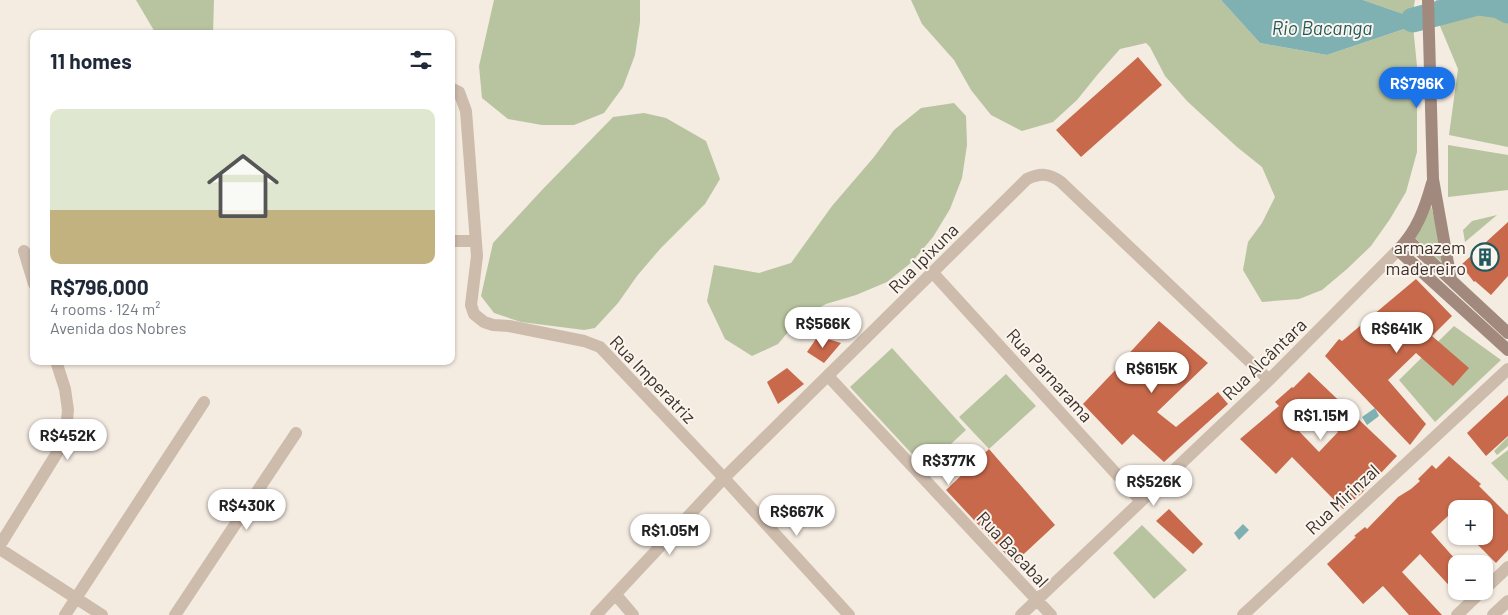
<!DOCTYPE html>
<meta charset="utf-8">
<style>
:root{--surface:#fff;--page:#f2f2f3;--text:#1f2937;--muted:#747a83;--accent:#1a73e8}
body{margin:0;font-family:Barlow,sans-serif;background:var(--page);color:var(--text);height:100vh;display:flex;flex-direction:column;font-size:19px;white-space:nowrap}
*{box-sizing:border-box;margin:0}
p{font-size:16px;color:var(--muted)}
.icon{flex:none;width:28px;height:28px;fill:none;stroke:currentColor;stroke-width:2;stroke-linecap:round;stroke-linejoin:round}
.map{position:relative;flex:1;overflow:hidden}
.panel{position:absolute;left:30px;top:30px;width:425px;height:335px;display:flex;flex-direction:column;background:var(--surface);border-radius:10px;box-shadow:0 1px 4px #0004}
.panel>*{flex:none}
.buttons{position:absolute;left:1448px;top:500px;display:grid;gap:10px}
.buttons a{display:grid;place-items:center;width:45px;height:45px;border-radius:10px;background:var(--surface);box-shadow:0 1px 4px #0004;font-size:25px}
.price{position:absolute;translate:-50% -42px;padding:0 11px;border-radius:18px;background:#fff;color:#222;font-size:16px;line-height:32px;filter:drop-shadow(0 1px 2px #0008)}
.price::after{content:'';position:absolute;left:50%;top:30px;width:15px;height:11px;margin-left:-8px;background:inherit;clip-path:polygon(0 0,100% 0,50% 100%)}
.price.current{background:var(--accent);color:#fff}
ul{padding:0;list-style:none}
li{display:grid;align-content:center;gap:10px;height:265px;padding:0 20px}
li span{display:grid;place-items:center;height:155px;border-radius:10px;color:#555}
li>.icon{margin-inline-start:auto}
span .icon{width:90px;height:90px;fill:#fffc;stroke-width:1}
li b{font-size:21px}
h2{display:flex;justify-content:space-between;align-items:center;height:60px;padding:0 20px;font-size:21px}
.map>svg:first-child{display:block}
</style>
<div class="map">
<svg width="1508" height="615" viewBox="0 0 1508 615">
<rect width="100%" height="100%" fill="#f4ebe1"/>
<path fill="#b8c4a0" d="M 136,0 L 214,0 L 213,34 L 156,34 Z
M 494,0 L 640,0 L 640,22 L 635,55 L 623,87 L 604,113 L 574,125 L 542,125 L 508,119 L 482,98 L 479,66 Z
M 911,0 L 1221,0 L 1260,43 L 1327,55 L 1413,26 L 1417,66 L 1417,152 L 1406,192 L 1390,219 L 1371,246 L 1347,269 L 1322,290 L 1299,299 L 1262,302 L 1243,270 L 1248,242 L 1262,223 L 1275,197 L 1262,167 L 1237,147 L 1188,102 L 1165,76 L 1150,47 L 1146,43 L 1120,49 L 1098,74 L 1077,100 L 1053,122 L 1022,131 L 991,115 L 971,90 L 954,60 L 922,24 Z
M 1363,0 L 1415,0 L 1412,17 Z
M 1436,0 L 1508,0 L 1508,147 L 1449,135 L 1458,69 L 1435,14 Z
M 954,103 L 966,116 L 967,145 L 962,178 L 950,209 L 933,237 L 912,262 L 887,282 L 856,295 L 826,304 L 799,319 L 778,344 L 752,356 L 725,339 L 707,301 L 714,265 L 759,273 L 791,263 L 832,206 L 874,157 L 894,130 L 921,108 Z
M 644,113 L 666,118 L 706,141 L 720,179 L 705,204 L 660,249 L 637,276 L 618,303 L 595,328 L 584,330 L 521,322 L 494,313 L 481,296 L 493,243 L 542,190 L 613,117 Z
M 1448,145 L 1508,155 L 1508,190 L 1448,197 Z
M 1431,206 L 1448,268 L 1415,238 Z
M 1497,215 L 1465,242 L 1463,230 L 1472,221 Z
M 1454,326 L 1501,360 L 1435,422 L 1399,380 Z
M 892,348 L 966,430 L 925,468 L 850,387 Z
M 1006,374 L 1036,406 L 989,449 L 959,417 Z
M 1508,437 L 1508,446 L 1497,455 L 1494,451 Z
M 1508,450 L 1508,481 L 1491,463 Z
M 1142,525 L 1187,570 L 1154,599 L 1113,553 Z"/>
<path fill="#7fb0b2" d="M 1221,0 L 1363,0 L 1412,17 L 1413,26 L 1327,55 L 1260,43 Z
M 1375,408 L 1379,416 L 1367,425 L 1362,417 Z
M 1243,524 L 1249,530 L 1239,540 L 1234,533 Z"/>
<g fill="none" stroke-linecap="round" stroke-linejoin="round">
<path stroke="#7fb0b2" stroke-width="25" d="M 1413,20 L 1478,3 L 1499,6 L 1508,11"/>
</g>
<path fill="#c8694b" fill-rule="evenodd" d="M 1138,57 L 1162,85 L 1081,157 L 1056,130 Z
M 1508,222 L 1508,276 L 1491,295 L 1475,281 L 1474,282 L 1461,265 Z
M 1416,279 L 1452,316 L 1432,336 L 1469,368 L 1453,386 L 1416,353 L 1388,380 L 1426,424 L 1410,445 L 1325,356 L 1339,339 L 1342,341 Z
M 1159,321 L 1208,363 L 1157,412 L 1176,427 L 1218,392 L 1228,404 L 1164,462 L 1133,434 L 1122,445 L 1083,404 L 1123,362 L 1122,361 Z
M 818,336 L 841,343 L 824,363 L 807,352 Z
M 787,368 L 804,384 L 778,404 L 767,382 Z
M 1309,372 L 1397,456 L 1362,493 L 1343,509 L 1292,457 L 1276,474 L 1240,439 L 1279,406 L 1275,402 L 1292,387 L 1293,388 ZM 1320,411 L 1338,432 L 1319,452 L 1297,429 Z
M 1508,395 L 1508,436 L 1486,456 L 1467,433 Z
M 989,449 L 1055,525 L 1014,563 L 946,490 Z
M 1449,456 L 1481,484 L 1479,486 L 1508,515 L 1508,550 L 1496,563 L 1469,536 L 1484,536 L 1484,509 L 1456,509 L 1456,524 L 1448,516 L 1431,532 L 1456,560 L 1456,593 L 1420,554 L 1402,572 L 1442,615 L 1409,615 L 1383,586 L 1363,604 L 1327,564 L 1356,537 L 1354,536 L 1365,527 L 1367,529 L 1398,497 L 1411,489 L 1420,481 L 1418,479 L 1432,465 L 1436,469 Z
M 1169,509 L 1203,544 L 1193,554 L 1156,521 Z"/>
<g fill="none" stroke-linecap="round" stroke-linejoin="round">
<path stroke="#cdbbac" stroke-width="12" d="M 451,88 L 459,92 L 466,111 L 477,256 L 471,305 L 474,314 L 484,322 L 493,325 L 509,326 L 584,341 L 600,347 L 724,478 L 849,615
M 451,241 L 476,241
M 24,251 L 34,284
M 933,273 L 1141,501
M 828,376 L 1051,615
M 0,545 L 65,440 L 68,410 L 65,389 L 56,361
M 0,549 L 102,615
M 616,595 L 633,615
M 65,615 L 204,402
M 175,615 L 296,433
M 596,615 L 724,478 L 1027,179 C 1040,173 1049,173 1061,182 L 1269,380
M 1021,615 L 1269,380 L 1398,250
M 1243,615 L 1508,369"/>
<path stroke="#cdbbac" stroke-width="12" d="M 1484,590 L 1508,567
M 1457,615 L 1482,591
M 1493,615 L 1508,601"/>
<path stroke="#a18a7d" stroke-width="12" d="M 1428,0 L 1433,179 L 1451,280
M 1432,183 C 1425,208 1417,231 1398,250 L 1508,350
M 1408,240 L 1508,333"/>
</g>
<defs>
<g id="building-ring" transform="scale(1.4375)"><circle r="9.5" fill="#fbf5ee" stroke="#1f5a5e" stroke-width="1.5"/><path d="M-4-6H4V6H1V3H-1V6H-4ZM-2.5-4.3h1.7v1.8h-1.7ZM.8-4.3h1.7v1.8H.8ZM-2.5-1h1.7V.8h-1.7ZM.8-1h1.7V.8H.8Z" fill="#1f5a5e"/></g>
</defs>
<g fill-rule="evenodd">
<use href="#building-ring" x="1485" y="257"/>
</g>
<g text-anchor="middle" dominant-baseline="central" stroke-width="4" stroke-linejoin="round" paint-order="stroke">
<g font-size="18" fill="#3b302b" stroke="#fbf5ee" text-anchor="end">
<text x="1466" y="247">armazem<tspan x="1466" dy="21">madereiro</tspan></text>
</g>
<g font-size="18" fill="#3b302b" stroke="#fbf5ee">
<text transform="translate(923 258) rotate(-45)">Rua Ipixuna</text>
<text transform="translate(1264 359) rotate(-44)">Rua Alcântara</text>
<text transform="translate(1050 375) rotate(48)">Rua Parnarama</text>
<text transform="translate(653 379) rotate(46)">Rua Imperatriz</text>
<text transform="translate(1342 499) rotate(-43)">Rua Mirinzal</text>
<text transform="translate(1013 549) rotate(47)">Rua Bacabal</text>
</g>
<g font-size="19" font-style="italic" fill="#1f5a5e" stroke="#fbf5ee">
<text x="1322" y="27">Rio Bacanga</text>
</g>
</g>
</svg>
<div class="buttons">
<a>+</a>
<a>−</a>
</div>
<b class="price current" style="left:1417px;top:109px">R$796K</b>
<b class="price" style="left:823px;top:349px">R$566K</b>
<b class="price" style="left:1397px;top:354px">R$641K</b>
<b class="price" style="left:1152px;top:394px">R$615K</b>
<b class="price" style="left:1321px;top:441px">R$1.15M</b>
<b class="price" style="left:68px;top:461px">R$452K</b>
<b class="price" style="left:949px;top:486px">R$377K</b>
<b class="price" style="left:1154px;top:507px">R$526K</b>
<b class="price" style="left:247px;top:531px">R$430K</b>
<b class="price" style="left:797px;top:537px">R$667K</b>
<b class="price" style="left:670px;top:556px">R$1.05M</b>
<section class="panel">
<h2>11 homes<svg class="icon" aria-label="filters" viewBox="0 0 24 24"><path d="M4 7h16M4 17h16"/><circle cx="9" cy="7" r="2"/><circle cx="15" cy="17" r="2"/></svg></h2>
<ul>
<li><span style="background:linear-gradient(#dfe7d0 65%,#c2b280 0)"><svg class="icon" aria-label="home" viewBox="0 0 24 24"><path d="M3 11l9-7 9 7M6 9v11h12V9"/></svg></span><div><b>R$796,000</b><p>4 rooms · 124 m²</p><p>Avenida dos Nobres</p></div></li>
</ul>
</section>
</div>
